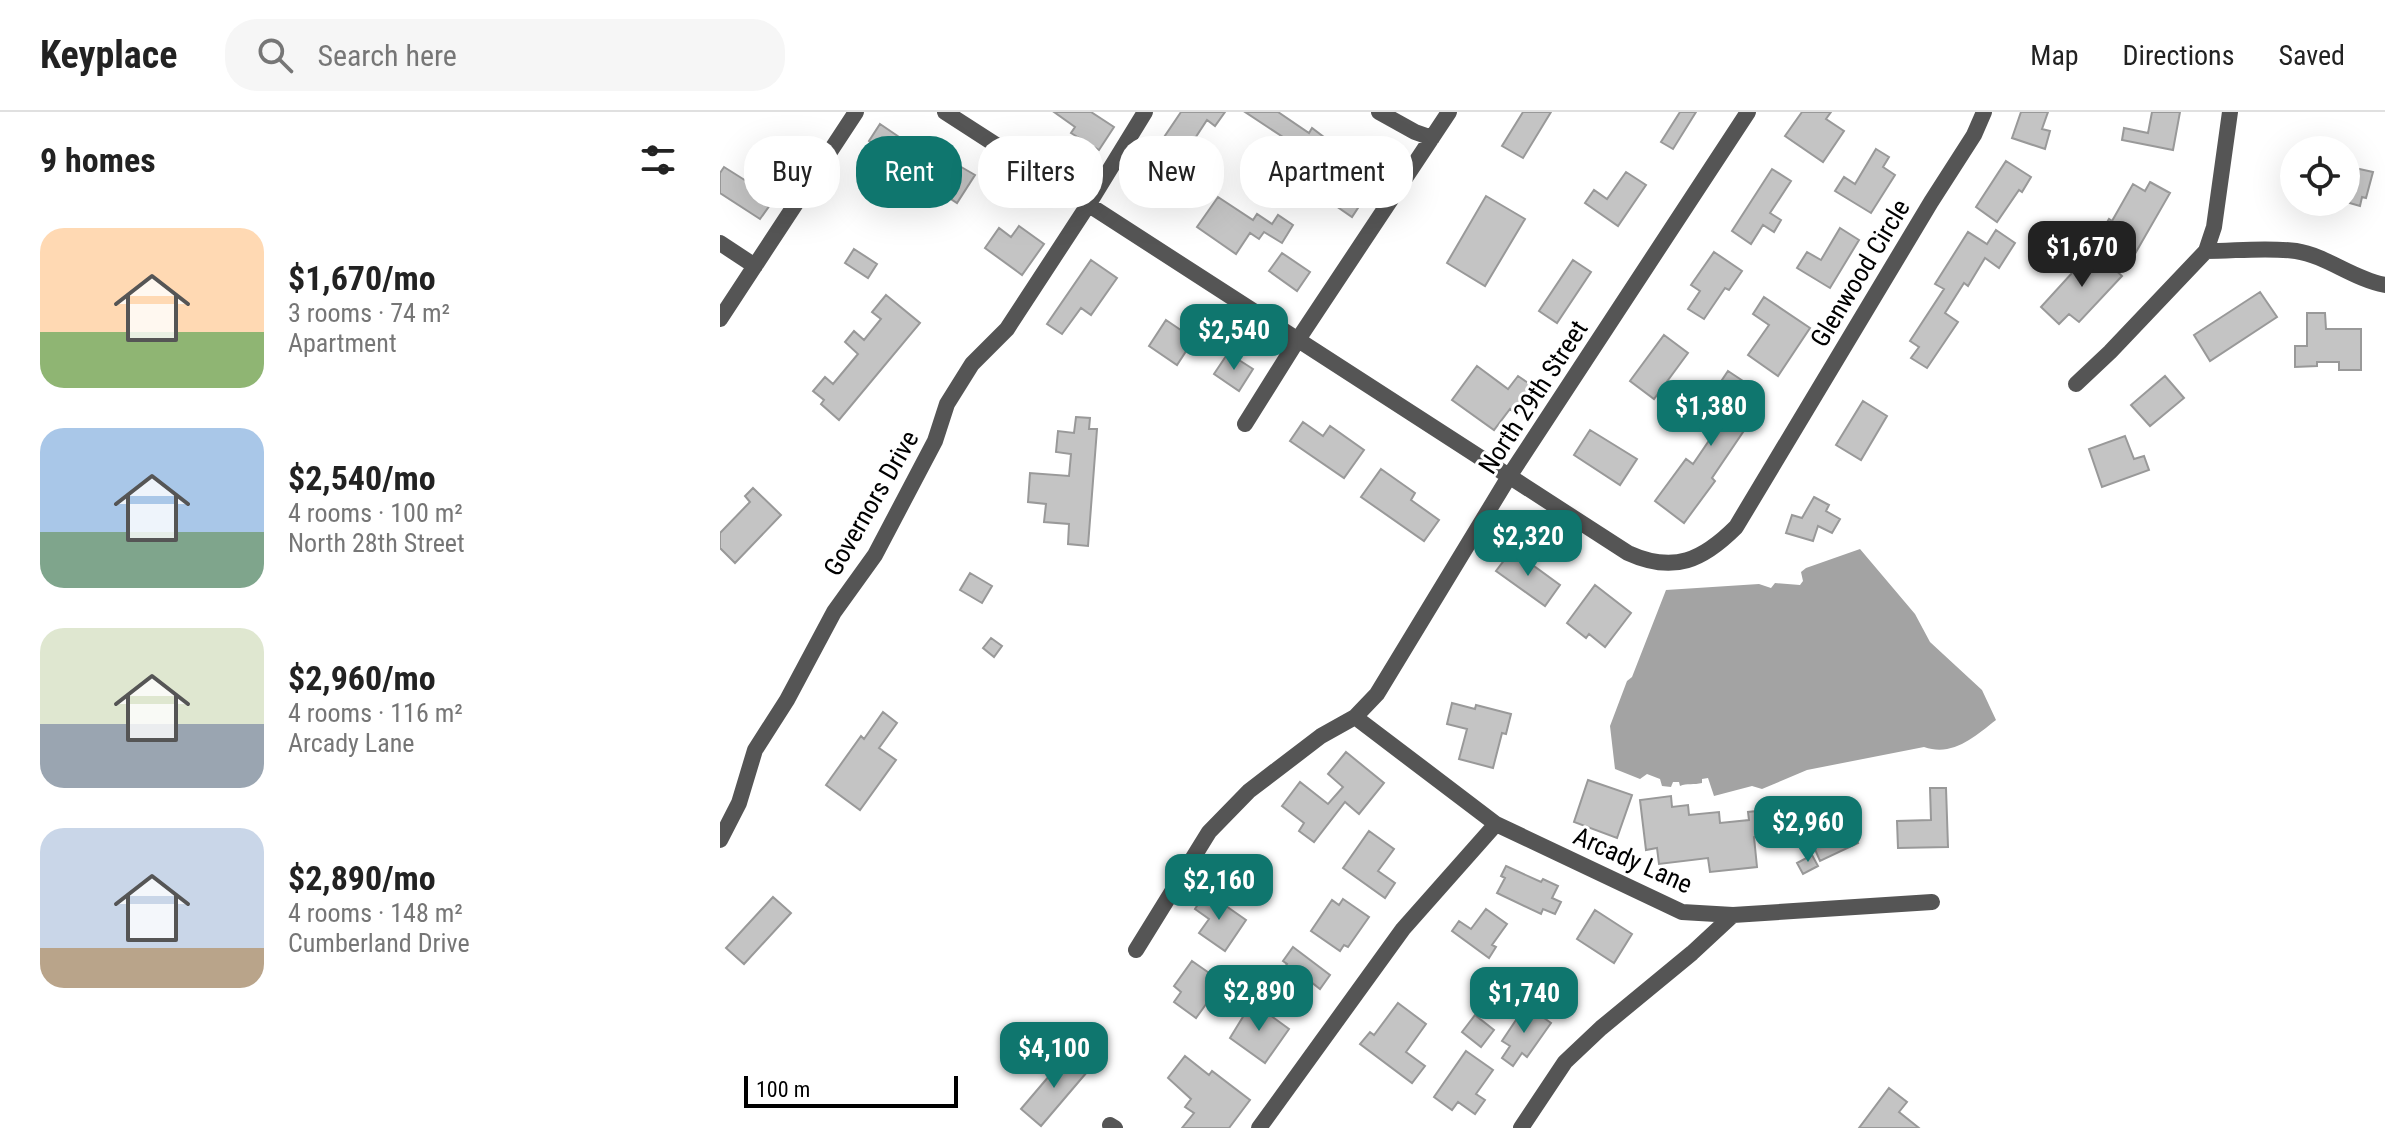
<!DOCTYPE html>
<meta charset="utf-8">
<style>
:root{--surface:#fff;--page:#f6f6f6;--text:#222;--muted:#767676;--line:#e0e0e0;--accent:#0f766e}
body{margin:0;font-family:"Roboto Condensed",sans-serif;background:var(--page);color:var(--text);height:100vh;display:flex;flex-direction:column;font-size:30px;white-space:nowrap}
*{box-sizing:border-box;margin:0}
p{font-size:26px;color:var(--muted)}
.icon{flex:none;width:44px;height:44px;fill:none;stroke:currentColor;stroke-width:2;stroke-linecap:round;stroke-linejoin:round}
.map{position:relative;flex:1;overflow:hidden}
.side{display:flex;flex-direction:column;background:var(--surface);width:720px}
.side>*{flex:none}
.banner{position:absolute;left:24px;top:24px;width:760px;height:72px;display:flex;gap:16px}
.buttons{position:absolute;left:1560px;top:24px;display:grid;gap:16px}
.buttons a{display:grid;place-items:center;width:80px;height:80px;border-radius:50%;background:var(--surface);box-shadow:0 8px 32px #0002;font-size:40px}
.scale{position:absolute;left:24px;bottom:20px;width:214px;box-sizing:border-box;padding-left:8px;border:4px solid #000;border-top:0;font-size:22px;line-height:28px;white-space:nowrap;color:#000;-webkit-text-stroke:6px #fff;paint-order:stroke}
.price{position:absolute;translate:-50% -68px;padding:0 18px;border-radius:16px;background:var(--accent);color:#fff;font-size:26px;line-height:52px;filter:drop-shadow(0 2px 4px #0008)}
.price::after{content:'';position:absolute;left:50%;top:48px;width:24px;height:18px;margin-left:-12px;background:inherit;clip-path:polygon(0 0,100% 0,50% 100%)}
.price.on{background:#222;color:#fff}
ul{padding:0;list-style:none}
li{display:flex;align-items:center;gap:24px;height:200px;padding:0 40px}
li span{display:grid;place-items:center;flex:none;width:224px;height:160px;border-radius:24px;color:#555}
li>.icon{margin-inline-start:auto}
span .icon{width:96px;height:96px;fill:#fffc;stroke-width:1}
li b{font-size:34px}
h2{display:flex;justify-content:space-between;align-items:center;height:96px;padding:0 40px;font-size:34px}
.pill{padding:0 28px;border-radius:32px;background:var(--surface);box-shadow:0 8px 32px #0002;font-size:28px;line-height:72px}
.pill.on{background:var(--accent);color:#fff}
header{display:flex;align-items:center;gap:48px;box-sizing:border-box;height:112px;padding:0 40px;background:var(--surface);border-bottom:2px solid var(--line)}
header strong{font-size:38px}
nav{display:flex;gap:44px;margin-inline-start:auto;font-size:28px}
.search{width:560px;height:72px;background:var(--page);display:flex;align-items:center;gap:20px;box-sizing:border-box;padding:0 28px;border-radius:32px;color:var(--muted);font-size:30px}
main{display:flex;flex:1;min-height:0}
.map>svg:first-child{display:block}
</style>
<header>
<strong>Keyplace</strong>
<div class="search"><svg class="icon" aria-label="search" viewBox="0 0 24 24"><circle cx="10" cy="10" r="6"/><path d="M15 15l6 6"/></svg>Search here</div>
<nav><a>Map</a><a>Directions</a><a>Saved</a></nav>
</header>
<main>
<section class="side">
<h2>9 homes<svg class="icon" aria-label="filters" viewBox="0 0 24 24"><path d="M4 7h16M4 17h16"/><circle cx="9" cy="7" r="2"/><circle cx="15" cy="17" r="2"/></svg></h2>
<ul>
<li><span style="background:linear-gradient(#ffd9b3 65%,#8fb573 0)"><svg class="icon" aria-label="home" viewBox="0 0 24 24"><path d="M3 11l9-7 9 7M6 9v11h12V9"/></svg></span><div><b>$1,670/mo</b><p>3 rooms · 74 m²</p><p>Apartment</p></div></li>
<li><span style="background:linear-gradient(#a9c7e8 65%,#7fa58c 0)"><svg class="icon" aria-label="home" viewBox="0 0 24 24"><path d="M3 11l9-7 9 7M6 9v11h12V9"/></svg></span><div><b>$2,540/mo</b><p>4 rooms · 100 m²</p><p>North 28th Street</p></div></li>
<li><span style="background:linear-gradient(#dfe7d0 60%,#9aa5b1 0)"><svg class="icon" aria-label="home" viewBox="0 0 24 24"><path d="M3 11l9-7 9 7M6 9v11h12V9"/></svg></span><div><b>$2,960/mo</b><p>4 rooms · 116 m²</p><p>Arcady Lane</p></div></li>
<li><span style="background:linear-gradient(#c9d6e8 75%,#b9a48a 0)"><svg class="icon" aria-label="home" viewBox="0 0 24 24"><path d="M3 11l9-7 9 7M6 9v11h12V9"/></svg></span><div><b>$2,890/mo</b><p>4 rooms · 148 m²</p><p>Cumberland Drive</p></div></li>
</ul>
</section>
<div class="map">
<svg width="1665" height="1016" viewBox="0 0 1665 1016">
<rect width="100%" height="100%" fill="#fff"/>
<path fill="#a3a3a3" d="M 1140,437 L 1195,502 L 1210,530 L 1262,578 L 1276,608 C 1254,625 1233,645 1204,635 L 1087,658 L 1042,677 L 1032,674 L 994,684 L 988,666 L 982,667 L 982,671 C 974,673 967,671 960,674 L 959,670 L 953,670 L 951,675 L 942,674 L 940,667 L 927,662 L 920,667 L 895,657 L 890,614 L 907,569 L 912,565 L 946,478 L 1039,472 L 1051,476 L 1055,471 L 1080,473 L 1083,469 L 1081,460 L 1086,456 Z"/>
<path fill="#c4c4c4" stroke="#999" stroke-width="2" d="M 334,0 L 371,0 L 394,15 L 379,38 L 351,21 L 355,15 Z
M 461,0 L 505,0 L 495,14 L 487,8 L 455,57 L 432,43 Z
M 525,0 L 558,0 L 589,21 L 592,16 L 617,35 L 600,59 L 588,51 L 586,54 L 572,44 L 578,35 Z
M 803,0 L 831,0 L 803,46 L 782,34 Z
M 960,0 L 976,0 L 953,37 L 941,30 Z
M 1082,0 L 1111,0 L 1106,7 L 1124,19 L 1103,50 L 1065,24 Z
M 1301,0 L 1328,0 L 1322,17 L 1330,19 L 1325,37 L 1292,26 Z
M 1432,0 L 1460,0 L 1453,38 L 1402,28 L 1404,16 L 1428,21 Z
M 160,12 L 185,29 L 174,46 L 149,29 Z
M 1156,37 L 1169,45 L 1163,55 L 1175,63 L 1151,101 L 1115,79 L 1124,65 L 1135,72 Z
M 216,44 L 234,55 L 236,52 L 255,63 L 237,91 L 214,76 L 206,88 L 198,82 L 192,91 L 178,82 L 190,62 L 200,69 Z
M 639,46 L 661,61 L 632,105 L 616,94 L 637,62 L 631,58 Z
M 1286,49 L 1311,65 L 1302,80 L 1299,78 L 1277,110 L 1256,95 Z
M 1626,54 L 1653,60 L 1646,86 L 1642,85 L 1640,94 L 1626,90 Z
M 4,55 L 31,72 L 43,56 L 65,72 L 40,107 L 0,81 L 0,61 Z
M 1052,57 L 1071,69 L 1050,101 L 1061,108 L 1054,120 L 1043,113 L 1031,132 L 1012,119 Z
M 906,60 L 926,73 L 898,114 L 865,91 L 874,78 L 887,87 Z
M 1430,70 L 1450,81 L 1412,147 L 1377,127 L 1389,107 L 1392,109 L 1413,72 L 1425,79 Z
M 766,84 L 805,107 L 765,174 L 727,151 Z
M 498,85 L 533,108 L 537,102 L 552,112 L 558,103 L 573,113 L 562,131 L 544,120 L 539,127 L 530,121 L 516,142 L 477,115 Z
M 299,114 L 324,132 L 302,163 L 265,136 L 279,116 L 291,125 Z
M 1120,116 L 1139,128 L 1110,176 L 1077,156 L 1087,140 L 1101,148 Z
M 1276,118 L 1295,131 L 1279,156 L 1265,146 L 1248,174 L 1244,171 L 1225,201 L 1238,210 L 1207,256 L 1191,246 L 1199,235 L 1190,229 L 1224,177 L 1215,172 L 1248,120 L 1267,132 Z
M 134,137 L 157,152 L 148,166 L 125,151 Z
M 1373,138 L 1402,164 L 1359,210 L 1349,202 L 1339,212 L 1321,195 Z
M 994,140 L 1022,159 L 1009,178 L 1005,176 L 984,207 L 968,197 L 980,179 L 971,173 Z
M 562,141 L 590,160 L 577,179 L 549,159 Z
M 371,148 L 397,166 L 371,203 L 361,196 L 342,222 L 327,212 Z
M 853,148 L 871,160 L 837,211 L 819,199 Z
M 1540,180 L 1557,205 L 1490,249 L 1474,223 Z
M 166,183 L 200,211 L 119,308 L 101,292 L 104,288 L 93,279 L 105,265 L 113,272 L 138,242 L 125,230 L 134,219 L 144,228 L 161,207 L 152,200 Z
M 1044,185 L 1090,216 L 1058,264 L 1028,243 L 1049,213 L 1033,202 Z
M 1587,201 L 1605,201 L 1606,217 L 1641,217 L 1641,258 L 1619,258 L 1619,250 L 1597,250 L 1597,254 L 1575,255 L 1575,234 L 1587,234 Z
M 446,208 L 474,227 L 457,253 L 429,234 Z
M 944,223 L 968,241 L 934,287 L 910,269 Z
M 508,241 L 533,257 L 519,279 L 494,262 Z
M 757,254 L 788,277 L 798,264 L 814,275 L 795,301 L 790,297 L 774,318 L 732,288 Z
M 1008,259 L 1029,273 L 1024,280 L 1042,292 L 992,366 L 995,369 L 964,411 L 935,389 L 966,347 L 973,352 L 1003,308 L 984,295 Z
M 1445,264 L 1464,286 L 1430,314 L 1411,293 Z
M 1143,289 L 1167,304 L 1141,348 L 1116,333 Z
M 356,305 L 370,306 L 369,317 L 377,317 L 368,434 L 348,432 L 349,412 L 324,410 L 326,392 L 308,390 L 310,361 L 349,364 L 351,342 L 336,340 L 338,319 L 354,321 Z
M 583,310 L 603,324 L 610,314 L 644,338 L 624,366 L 570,329 Z
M 870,318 L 917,347 L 900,373 L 854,343 Z
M 1405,324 L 1414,347 L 1424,344 L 1429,358 L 1382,375 L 1369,337 Z
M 661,357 L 695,381 L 691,388 L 719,408 L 704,429 L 641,385 Z
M 33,376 L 61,403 L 15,451 L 0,436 L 0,421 L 30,390 L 25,384 Z
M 1094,385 L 1109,393 L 1106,399 L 1120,407 L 1112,421 L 1098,414 L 1093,429 L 1066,421 L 1072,403 L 1082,406 Z
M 792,438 L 840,473 L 825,494 L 776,459 Z
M 250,461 L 272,474 L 262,491 L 240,478 Z
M 875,473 L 911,501 L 885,535 L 869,522 L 866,526 L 847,511 Z
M 271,526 L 282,534 L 274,545 L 263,536 Z
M 732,591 L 755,597 L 756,593 L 791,602 L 786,622 L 782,621 L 773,656 L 739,647 L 747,617 L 727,612 Z
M 163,600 L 177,611 L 159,636 L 176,648 L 140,698 L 106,673 L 141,624 L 144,627 Z
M 626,640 L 664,671 L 639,702 L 625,690 L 594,730 L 579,719 L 584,711 L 562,694 L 580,670 L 608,692 L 623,675 L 608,662 Z
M 868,668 L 912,683 L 897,726 L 854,710 Z
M 1210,676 L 1226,676 L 1228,735 L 1178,736 L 1177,709 L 1211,708 Z
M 951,684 L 952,695 L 968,693 L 969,703 L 999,700 L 1000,711 L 1029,708 L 1028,700 L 1046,698 L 1049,723 L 1034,725 L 1037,755 L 990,760 L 988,746 L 939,752 L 937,736 L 926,738 L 920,688 Z
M 1120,690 L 1138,731 L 1100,749 L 1080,703 L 1092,698 L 1094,702 Z
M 649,719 L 674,737 L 658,759 L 675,771 L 665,786 L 623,756 Z
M 1092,743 L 1098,754 L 1083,762 L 1077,751 Z
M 786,754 L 821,770 L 823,767 L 838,774 L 832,786 L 841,790 L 835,802 L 823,797 L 821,802 L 777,781 L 785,766 L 781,764 Z
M 486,780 L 526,808 L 505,839 L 479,821 L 489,807 L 475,797 Z
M 53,785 L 71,801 L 24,852 L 6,836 Z
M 623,787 L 649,805 L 628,835 L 624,833 L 620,839 L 591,819 L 612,788 L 619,793 Z
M 766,797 L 787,812 L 772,833 L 776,835 L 769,846 L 732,819 L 739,809 L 751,817 Z
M 875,798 L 912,822 L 894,851 L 857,827 Z
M 573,835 L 610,863 L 600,877 L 591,870 L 579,887 L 554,869 L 567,852 L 563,849 Z
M 472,849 L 502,870 L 476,906 L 454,890 L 461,880 L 454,874 Z
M 532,890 L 569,917 L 545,951 L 510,926 Z
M 678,891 L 706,912 L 686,940 L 705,954 L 692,971 L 640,932 L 650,920 L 654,923 Z
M 806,893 L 831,911 L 807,945 L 802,941 L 793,954 L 782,946 L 790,934 L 782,929 Z
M 755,903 L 774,918 L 761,935 L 742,920 Z
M 746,939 L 773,958 L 756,982 L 765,988 L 755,1002 L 738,990 L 732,998 L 714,985 Z
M 347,943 L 367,960 L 321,1014 L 301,997 Z
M 465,944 L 489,963 L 492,959 L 530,988 L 509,1016 L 462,1016 L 474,1001 L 465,995 L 471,987 L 448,966 Z
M 1169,976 L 1187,990 L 1179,1000 L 1199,1016 L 1139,1016 Z"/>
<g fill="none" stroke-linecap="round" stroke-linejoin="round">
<path stroke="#555" stroke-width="16" d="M 225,0 L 908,441 C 954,462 983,448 1016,415 L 1211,90 L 1254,23 L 1264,0
M 659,0 L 695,20 L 712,26
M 0,131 L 35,154
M 1486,139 C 1515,139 1547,135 1576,139 C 1607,144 1633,167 1665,173
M 0,207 L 136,0
M 1356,272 L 1390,240 L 1486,139 L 1494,115 L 1510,0
M 525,312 L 577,229 L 729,0
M 635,605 L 776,712 L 962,800 L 1013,803 L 1212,790
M 0,728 L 19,691 L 35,638 L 67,588 L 114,500 L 155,443 L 215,329 L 227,292 L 252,252 L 287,217 L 368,93 L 425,0
M 416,838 L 489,720 L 529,679 L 601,624 L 635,605 L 657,582 L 790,363 L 1028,0
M 390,1013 L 395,1016
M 539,1016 L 683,817 L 776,712
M 801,1016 L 845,950 L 881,916 L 972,841 L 1013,803"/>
</g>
<g text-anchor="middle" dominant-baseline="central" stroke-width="6" stroke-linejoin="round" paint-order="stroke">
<g font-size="26" fill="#000" stroke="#fff">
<text transform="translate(1140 161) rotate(-59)">Glenwood Circle</text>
<text transform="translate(813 285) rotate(-57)">North 29th Street</text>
<text transform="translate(151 391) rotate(-60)">Governors Drive</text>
<text transform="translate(913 748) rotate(24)">Arcady Lane</text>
</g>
</g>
</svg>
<div class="buttons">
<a><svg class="icon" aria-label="locate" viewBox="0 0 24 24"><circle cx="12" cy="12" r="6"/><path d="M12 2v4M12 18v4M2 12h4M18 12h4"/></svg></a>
</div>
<div class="scale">100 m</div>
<b class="price on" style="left:1362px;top:177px">$1,670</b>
<b class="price" style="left:514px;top:260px">$2,540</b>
<b class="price" style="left:991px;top:336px">$1,380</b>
<b class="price" style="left:808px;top:466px">$2,320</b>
<b class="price" style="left:1088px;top:752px">$2,960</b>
<b class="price" style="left:499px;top:810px">$2,160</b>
<b class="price" style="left:539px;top:921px">$2,890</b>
<b class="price" style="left:804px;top:923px">$1,740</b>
<b class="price" style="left:334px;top:978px">$4,100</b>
<div class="banner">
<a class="pill">Buy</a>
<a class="pill on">Rent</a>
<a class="pill">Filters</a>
<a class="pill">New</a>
<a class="pill">Apartment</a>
</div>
</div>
</main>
